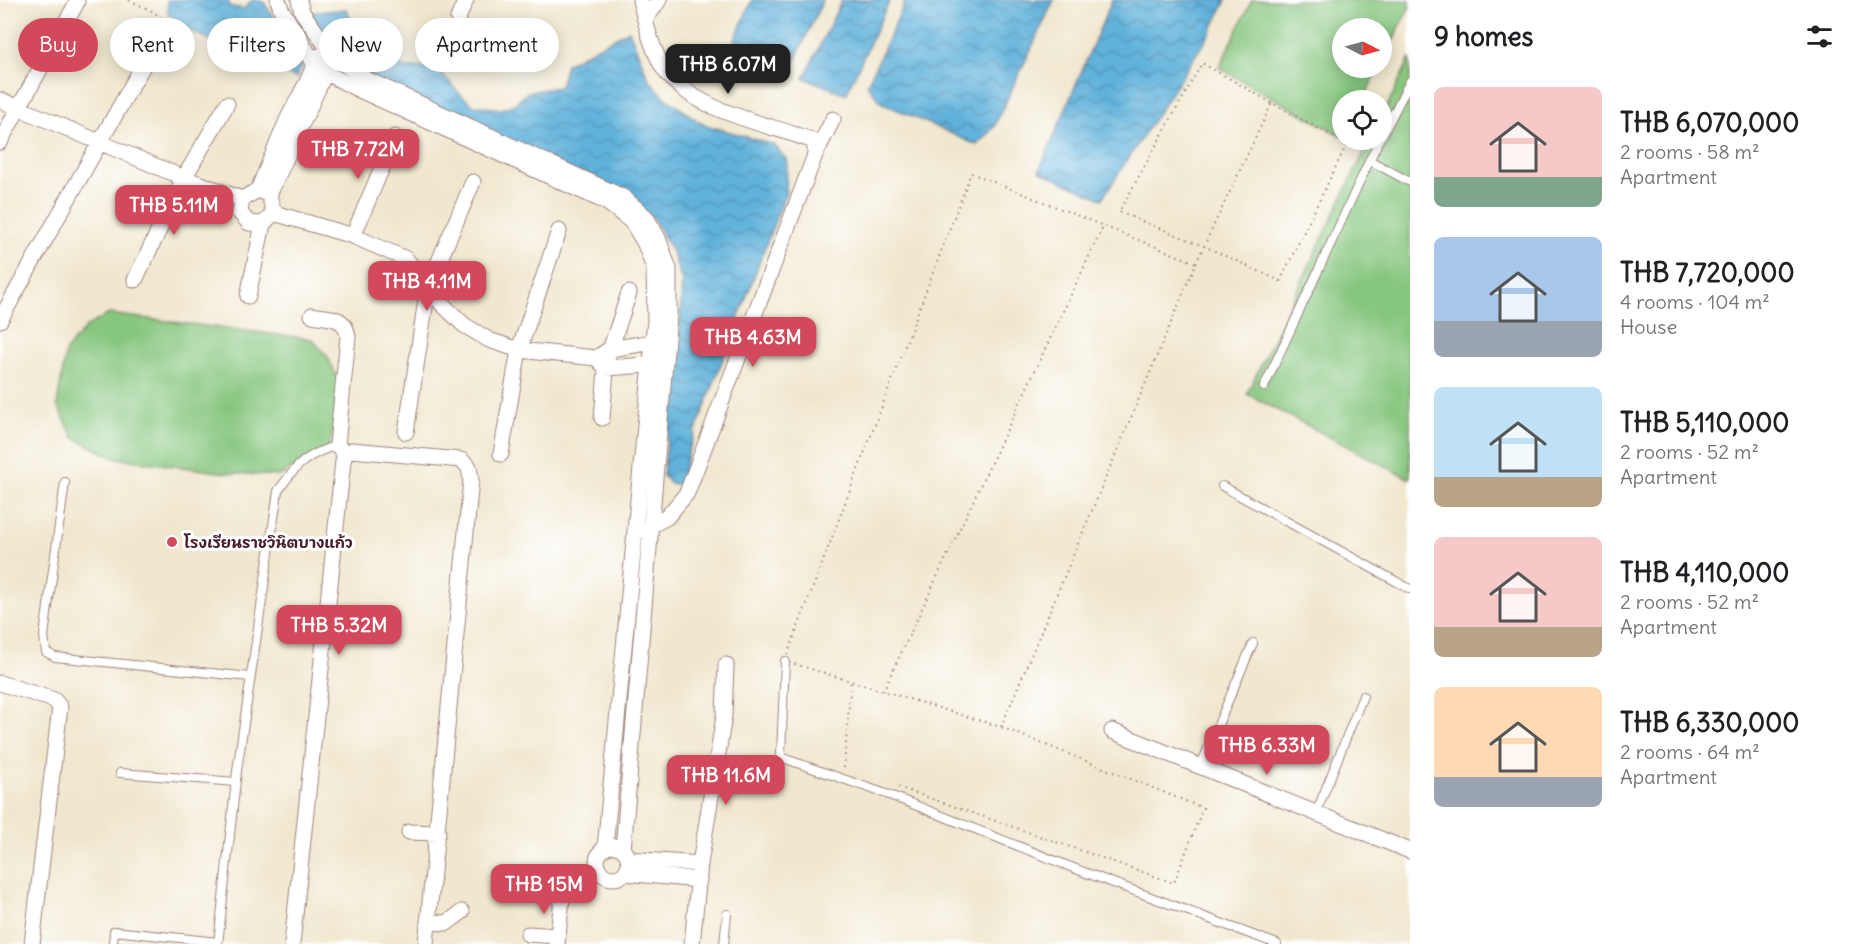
<!DOCTYPE html>
<meta charset="utf-8">
<style>
:root{--surface:#fff;--page:#f6f6f6;--text:#202124;--muted:#757577;--accent:#d1495b}
body{margin:0;font-family:Delius,"Playpen Sans Thai",sans-serif;background:var(--page);color:var(--text);height:100vh;display:flex;flex-direction:column;font-size:22px;white-space:nowrap}
*{box-sizing:border-box;margin:0}
p{font-size:20px;color:var(--muted)}
.icon{flex:none;width:33px;height:33px;fill:none;stroke:currentColor;stroke-width:2;stroke-linecap:round;stroke-linejoin:round}
.map{position:relative;flex:1;overflow:hidden}
.details{display:flex;flex-direction:column;background:var(--surface);width:450px}
.details>*{flex:none}
.hud{position:absolute;left:18px;top:18px;width:570px;height:54px;display:flex;gap:12px}
.needle{width:39px;rotate:96deg}
.fabs{position:absolute;left:1332px;top:18px;display:grid;gap:12px}
.fabs a{display:grid;place-items:center;width:60px;height:60px;border-radius:50%;background:var(--surface);box-shadow:0 3px 15px #0003;font-size:30px}
.price{position:absolute;translate:-50% -51px;padding:0 14px;border-radius:12px;background:var(--accent);color:#fff;font-size:20px;line-height:39px;filter:drop-shadow(0 2px 3px #0008)}
.price::after{content:'';position:absolute;left:50%;top:36px;width:18px;height:14px;margin-left:-9px;background:inherit;clip-path:polygon(0 0,100% 0,50% 100%)}
.price.current{background:#222;color:#fff}
ul{padding:0;list-style:none}
li{display:flex;align-items:center;gap:18px;height:150px;padding:0 24px}
li span{display:grid;place-items:center;flex:none;width:168px;height:120px;border-radius:9px;color:#555}
li>.icon{margin-inline-start:auto}
span .icon{width:72px;height:72px;fill:#fffc;stroke-width:1}
li b{font-size:26px}
h2{display:flex;justify-content:space-between;align-items:center;height:72px;padding:0 24px;font-size:26px}
.tag{padding:0 21px;border-radius:27px;background:var(--surface);box-shadow:0 3px 15px #0003;font-size:21px;line-height:54px}
.tag.current{background:var(--accent);color:#fff}
main{display:flex;flex:1;min-height:0}
.map>svg:first-child{display:block}
</style>
<main>
<div class="map">
<svg width="1410" height="944" viewBox="0 0 1410 944">
<defs>
<pattern id="water-waves" width="16" height="10" patternUnits="userSpaceOnUse" patternTransform="scale(1.5)"><rect width="16" height="10" fill="#60b2db"/><path d="M0 5q4-4 8 0t8 0" fill="none" stroke="#5190b2"/></pattern>
</defs>
<rect width="100%" height="100%" fill="#fff"/>
<filter id="ink" filterUnits="userSpaceOnUse"><feTurbulence type="fractalNoise" baseFrequency=".0167" numOctaves="2"/><feDisplacementMap in="SourceGraphic" scale="12" xChannelSelector="R" yChannelSelector="G"/><feConvolveMatrix kernelMatrix="1 2 1 2 8 2 1 2 1" color-interpolation-filters="sRGB"/></filter>
<filter id="wash" filterUnits="userSpaceOnUse"><feTurbulence type="fractalNoise" baseFrequency=".008" numOctaves="4" result="noise"/><feDisplacementMap in="SourceGraphic" scale="24" xChannelSelector="R" yChannelSelector="G"/><feGaussianBlur stdDeviation="1.35" result="paint"/><feColorMatrix in="noise" values="0 0 0 0 0 0 0 0 0 0 0 0 0 0 0 0 0 1.4 0 .05"/><feComposite in="paint" operator="in"/></filter>
<g filter="url(#wash)">
<rect width="100%" height="100%" fill="#f0e7ce"/>
<path fill="#86c67e" stroke="#687254" stroke-width="1.5" d="M 1252,0 L 1410,0 L 1410,6 L 1382,63 L 1382,28 L 1342,28 L 1342,68 L 1379,68 L 1363,100 L 1342,100 L 1342,136 L 1219,68 Z
M 1410,58 L 1410,479 L 1247,394 L 1370,140 L 1382,140 L 1382,117 Z
M 109,314 L 312,339 L 327,356 L 343,389 L 329,447 L 280,476 L 226,473 L 115,458 L 74,438 L 57,405 L 66,350 L 87,326 Z"/>
<path fill="url(#water-waves)" stroke="#556883" stroke-width="1.5" d="M 167,0 L 228,0 L 230,6 L 244,9 L 252,0 L 264,2 L 302,66 L 296,78 L 181,27 L 168,13 Z
M 752,0 L 823,0 L 791,68 L 731,48 Z
M 842,0 L 890,0 L 846,94 L 804,78 Z
M 906,0 L 1054,0 L 994,127 L 977,145 L 882,103 L 867,85 Z
M 1112,0 L 1226,0 L 1210,33 L 1102,199 L 1039,171 Z
M 346,9 L 357,31 L 374,53 L 405,68 L 429,67 L 441,72 L 458,92 L 473,105 L 501,109 L 515,104 L 528,92 L 560,87 L 566,64 L 629,30 L 649,80 L 667,99 L 703,124 L 774,145 L 787,160 L 786,192 L 689,449 L 680,484 L 671,484 L 663,476 L 680,321 L 682,281 L 671,249 L 653,218 L 362,75 L 318,35 L 310,13 Z"/>
</g>
<g filter="url(#ink)">
<g fill="none" stroke-linecap="round" stroke-linejoin="round">
<g stroke="#9d837c" stroke-width="10">
<path id="lane" d="M 1382,136 L 1410,81
M 1369,160 L 1410,182
M 1264,387 L 1379,140
M 65,482 L 44,636 L 46,652 L 55,657 L 250,677
M 1222,486 L 1410,589
M 785,661 L 781,754 L 783,758 L 892,796 L 1081,871 L 1277,944
M 1200,767 L 1253,643
M 120,773 L 236,782
M 1316,813 L 1363,696
M 113,944 L 114,931 L 218,942
M 218,944 L 237,771 L 278,491 C 297,464 306,455 337,445
M 724,944 L 727,914"/>
</g>
<g stroke="#9d837c" stroke-width="17">
<path id="street" d="M 278,0 L 281,9 L 314,63 L 325,72 L 355,88 L 608,203 L 632,222 L 645,244 L 654,268 L 655,320 L 605,848
M 299,0 L 302,12 L 334,57 L 366,79 L 623,197 L 646,217 L 658,238 L 669,269 L 669,316 L 623,850
M 640,0 C 646,24 651,48 664,69 C 692,111 765,123 811,140 L 815,146 L 815,155
M 458,18 L 466,0
M 645,20 L 659,0
M 0,100 L 184,178 L 242,199
M 0,142 L 77,2
M 258,190 L 288,118 L 306,84 L 318,56
M 258,190 L 269,195 L 274,213 L 263,224 L 249,223 L 240,213 L 242,199 Z
M 269,195 L 329,65
M 274,213 L 353,236 L 406,259 L 441,303 L 464,325 L 489,340 L 519,350 L 596,358 L 610,349 L 653,342 L 661,343
M 353,236 L 395,137
M 135,280 L 184,178 L 227,104
M 248,296 L 263,224
M 312,315 C 331,319 345,315 348,337 L 337,445 L 345,454
M 0,320 L 159,37
M 600,362 L 606,368 L 660,364
M 602,418 L 607,359 L 629,293
M 406,432 L 428,287 L 473,182
M 501,454 L 519,350 L 559,231
M 645,531 L 650,526 L 667,517 L 687,493 L 815,155 L 833,119
M 0,683 L 54,700 L 60,707 L 32,944
M 1112,731 L 1410,851
M 409,832 L 438,833
M597 862a16 16 0 1 1 32 0a16 16 0 1 1-32 0Z
M 628,859 L 700,864
M 625,873 L 699,880
M 428,922 L 447,923 L 462,912
M 528,934 L 558,936
M 292,944 L 343,461 L 345,454 L 352,450 L 461,460 L 469,467 L 471,480 L 426,944
M 557,944 L 563,890
M 692,944 L 700,864 L 724,716 L 726,665"/>
</g>
<path stroke="#9d837c" stroke-width="2" stroke-dasharray="1.5 4.5" stroke-linecap="butt" d="M 129,0 L 152,11 L 167,22 L 165,27
M 971,173 L 1196,263 L 1001,727 L 785,661 Z
M 1196,263 L 1204,246 L 1272,103 L 1347,144 L 1280,281 L 1204,246 L 1119,212 L 1202,63 L 1272,103
M 883,691 L 1103,227
M 844,768 L 851,681
M 898,787 L 1174,883 L 1203,808 L 1001,727"/>
<use href="#lane" stroke="#fff" stroke-width="8"/>
<use href="#street" stroke="#fff" stroke-width="15"/>
</g>
</g>
<circle fill="#d1495b" stroke="#fff" stroke-width="2" cx="172" cy="542" r="6"/>
<g text-anchor="middle" dominant-baseline="central" stroke-width="6" stroke-linejoin="round" paint-order="stroke">
<g font-size="15" font-weight="bold" fill="#4a1f2b" stroke="#fff" text-anchor="start">
<text x="184" y="542">โรงเรียนราชวินิตบางแก้ว</text>
</g>
</g>
</svg>
<div class="fabs">
<a><svg class="needle" viewBox="-14 -14 28 28"><path d="M0-13l5 13h-10z" fill="#e53935"/><path d="M0 13l5-13h-10z" fill="#757577"/></svg></a>
<a><svg class="icon" aria-label="locate" viewBox="0 0 24 24"><circle cx="12" cy="12" r="6"/><path d="M12 2v4M12 18v4M2 12h4M18 12h4"/></svg></a>
</div>
<b class="price current" style="left:728px;top:95px">THB 6.07M</b>
<b class="price" style="left:358px;top:180px">THB 7.72M</b>
<b class="price" style="left:174px;top:236px">THB 5.11M</b>
<b class="price" style="left:427px;top:312px">THB 4.11M</b>
<b class="price" style="left:753px;top:368px">THB 4.63M</b>
<b class="price" style="left:339px;top:656px">THB 5.32M</b>
<b class="price" style="left:1267px;top:776px">THB 6.33M</b>
<b class="price" style="left:726px;top:806px">THB 11.6M</b>
<b class="price" style="left:544px;top:915px">THB 15M</b>
<div class="hud">
<a class="tag current">Buy</a>
<a class="tag">Rent</a>
<a class="tag">Filters</a>
<a class="tag">New</a>
<a class="tag">Apartment</a>
</div>
</div>
<section class="details">
<h2>9 homes<svg class="icon" aria-label="filters" viewBox="0 0 24 24"><path d="M4 7h16M4 17h16"/><circle cx="9" cy="7" r="2"/><circle cx="15" cy="17" r="2"/></svg></h2>
<ul>
<li><span style="background:linear-gradient(#f6c9c9 75%,#7fa58c 0)"><svg class="icon" aria-label="home" viewBox="0 0 24 24"><path d="M3 11l9-7 9 7M6 9v11h12V9"/></svg></span><div><b>THB 6,070,000</b><p>2 rooms · 58 m²</p><p>Apartment</p></div></li>
<li><span style="background:linear-gradient(#a9c7e8 70%,#9aa5b1 0)"><svg class="icon" aria-label="home" viewBox="0 0 24 24"><path d="M3 11l9-7 9 7M6 9v11h12V9"/></svg></span><div><b>THB 7,720,000</b><p>4 rooms · 104 m²</p><p>House</p></div></li>
<li><span style="background:linear-gradient(#bfe0f5 75%,#b9a48a 0)"><svg class="icon" aria-label="home" viewBox="0 0 24 24"><path d="M3 11l9-7 9 7M6 9v11h12V9"/></svg></span><div><b>THB 5,110,000</b><p>2 rooms · 52 m²</p><p>Apartment</p></div></li>
<li><span style="background:linear-gradient(#f6c9c9 75%,#b9a48a 0)"><svg class="icon" aria-label="home" viewBox="0 0 24 24"><path d="M3 11l9-7 9 7M6 9v11h12V9"/></svg></span><div><b>THB 4,110,000</b><p>2 rooms · 52 m²</p><p>Apartment</p></div></li>
<li><span style="background:linear-gradient(#ffd9b3 75%,#9aa5b1 0)"><svg class="icon" aria-label="home" viewBox="0 0 24 24"><path d="M3 11l9-7 9 7M6 9v11h12V9"/></svg></span><div><b>THB 6,330,000</b><p>2 rooms · 64 m²</p><p>Apartment</p></div></li>
</ul>
</section>
</main>
